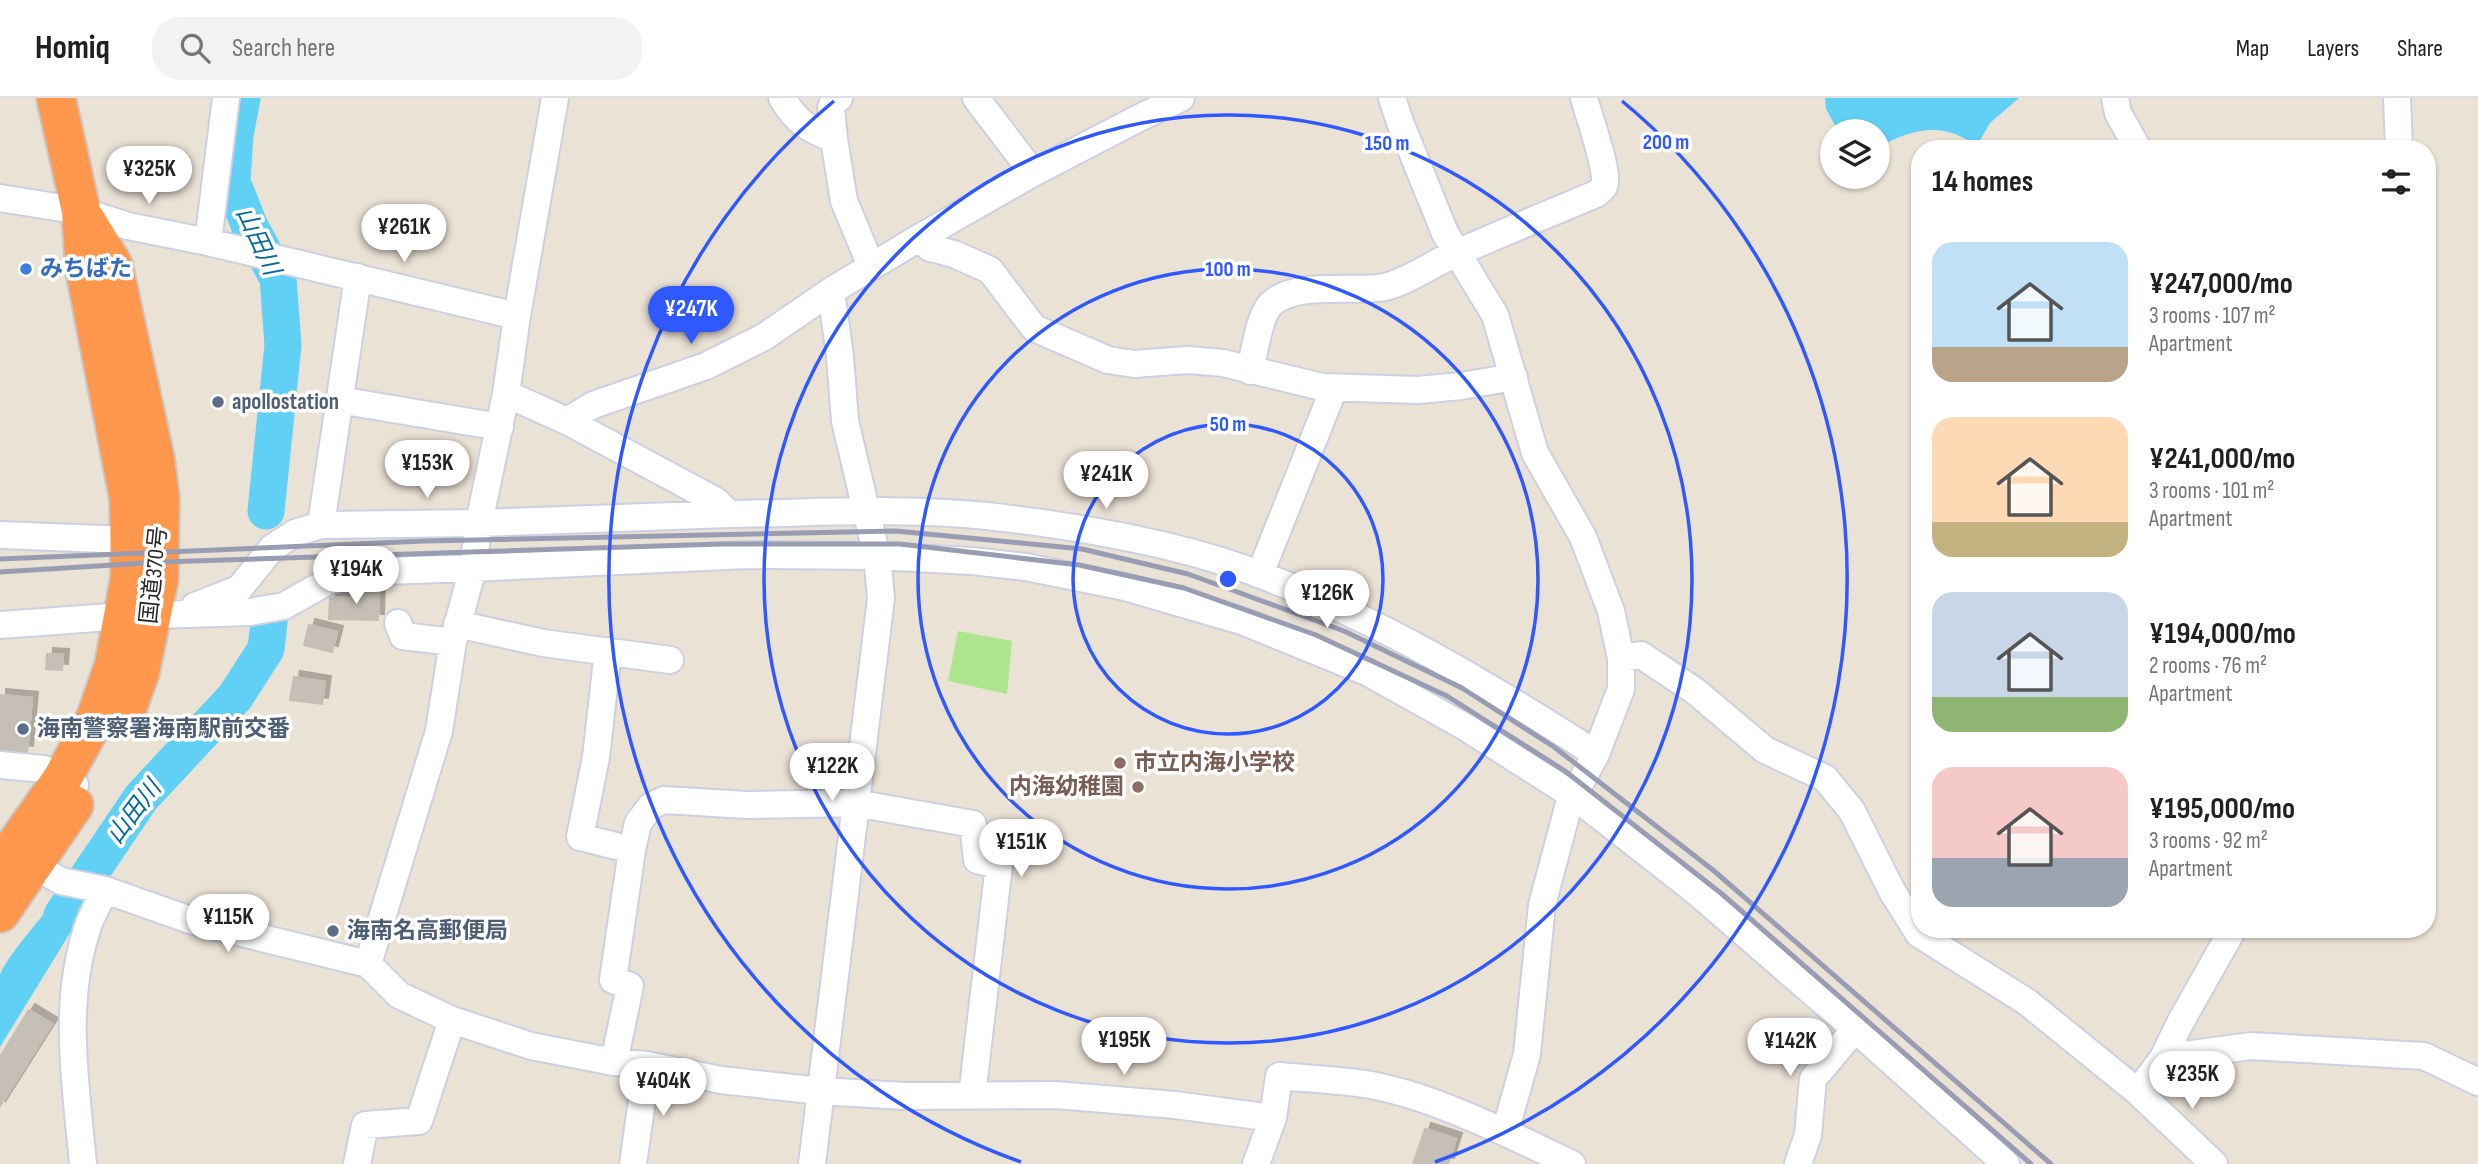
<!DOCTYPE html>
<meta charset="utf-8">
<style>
:root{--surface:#fff;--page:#f2f2f2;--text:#202124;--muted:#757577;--line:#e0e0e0;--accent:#2f59ff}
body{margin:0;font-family:"Sofia Sans Condensed","Noto Sans JP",sans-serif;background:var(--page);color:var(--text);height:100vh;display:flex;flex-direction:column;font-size:26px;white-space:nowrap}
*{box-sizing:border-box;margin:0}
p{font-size:23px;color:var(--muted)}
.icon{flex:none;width:38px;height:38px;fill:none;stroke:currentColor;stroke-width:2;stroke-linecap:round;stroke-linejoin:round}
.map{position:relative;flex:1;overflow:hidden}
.panel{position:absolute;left:1911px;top:42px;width:525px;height:798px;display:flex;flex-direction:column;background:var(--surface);border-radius:28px;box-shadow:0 2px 5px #0004}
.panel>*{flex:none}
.controls{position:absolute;left:1820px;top:21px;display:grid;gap:14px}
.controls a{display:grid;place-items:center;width:70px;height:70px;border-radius:50%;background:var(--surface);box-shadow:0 2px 5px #0004;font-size:35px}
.price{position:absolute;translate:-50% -60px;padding:0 16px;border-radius:24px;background:#fff;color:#222;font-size:23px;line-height:46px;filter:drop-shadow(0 2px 4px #0008)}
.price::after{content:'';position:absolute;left:50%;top:42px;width:21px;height:16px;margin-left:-10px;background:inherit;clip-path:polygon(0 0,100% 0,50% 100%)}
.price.current{background:var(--accent);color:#fff}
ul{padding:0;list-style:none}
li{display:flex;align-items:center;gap:21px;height:175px;padding:0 21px}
li span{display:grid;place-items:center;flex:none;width:196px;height:140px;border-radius:21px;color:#555}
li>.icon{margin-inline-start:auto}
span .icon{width:84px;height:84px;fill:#fffc;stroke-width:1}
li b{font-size:30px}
h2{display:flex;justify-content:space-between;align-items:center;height:84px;padding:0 21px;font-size:30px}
header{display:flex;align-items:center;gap:42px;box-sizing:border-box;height:98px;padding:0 35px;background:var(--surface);border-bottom:2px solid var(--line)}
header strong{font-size:33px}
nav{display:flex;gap:38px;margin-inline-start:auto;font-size:24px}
.search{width:490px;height:63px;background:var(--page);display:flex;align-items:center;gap:18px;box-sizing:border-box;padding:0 24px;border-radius:28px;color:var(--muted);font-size:26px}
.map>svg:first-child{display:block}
</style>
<header>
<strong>Homiq</strong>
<div class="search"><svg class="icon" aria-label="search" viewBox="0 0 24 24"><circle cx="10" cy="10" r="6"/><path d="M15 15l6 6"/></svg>Search here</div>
<nav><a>Map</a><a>Layers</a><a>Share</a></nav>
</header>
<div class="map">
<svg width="2478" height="1066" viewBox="0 0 2478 1066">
<defs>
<filter id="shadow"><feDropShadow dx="6" dy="-6" stdDeviation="0" flood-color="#0004"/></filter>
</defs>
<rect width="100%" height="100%" fill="#ebe2d6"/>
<path fill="#ade68e" d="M 958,533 L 1012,543 L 1007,596 L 948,583 Z"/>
<path fill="#61d0f5" d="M 1825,0 L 2019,0 L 1990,25 L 1979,44 C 1968,44 1962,38 1952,35 C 1928,27 1902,36 1881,48 L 1878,47 L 1878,33 L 1838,33 L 1826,11 Z
M 65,791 L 94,796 L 0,949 C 0,928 0,899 0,878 C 3,862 52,807 65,791 Z"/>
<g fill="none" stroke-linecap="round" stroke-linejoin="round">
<path stroke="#61d0f5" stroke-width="37" d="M 242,0 L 235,37 L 232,84 L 250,129 L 278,180 L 283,247 L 266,413
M 62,817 L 141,700 L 235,599 L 266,551 L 269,524"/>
</g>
<path fill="#c5bfb7" stroke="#c6beb1" stroke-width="2" filter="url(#shadow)" d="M 357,490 L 379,490 L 378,522 L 329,521 L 330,500 L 357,499 Z
M 309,527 L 337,534 L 332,554 L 304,547 Z
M 47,556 L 63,557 L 62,572 L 46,571 Z
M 294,579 L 325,584 L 322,606 L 290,602 Z
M 0,597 L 32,600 L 27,654 L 0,651 Z
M 29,912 L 52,926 L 0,1008 L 0,959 Z
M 1425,1031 L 1456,1041 L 1448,1066 L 1413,1066 Z"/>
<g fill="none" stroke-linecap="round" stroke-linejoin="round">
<g stroke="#ccd0e1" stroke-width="30">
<path id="minor" d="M 782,0 C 797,24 807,31 834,41
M 839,0 L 833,5 L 831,10 L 834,41 L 844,103 L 871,168
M 976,0 L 1033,75
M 1392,0 L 1400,24 L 1445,135 L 1495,217 L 1535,355 L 1583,439 L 1611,513 L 1621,560 L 1621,591 L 1596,656 L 1569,706 L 1542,807 L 1527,956 L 1505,1034
M 2115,0 L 2118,15 L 2138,51
M 2397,0 L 2399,51
M 0,100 L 81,113 L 128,128 L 208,144 L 517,218
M 919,140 L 930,150 L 954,156 L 990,172 L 1034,230 L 1108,262 L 1134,266 L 1188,262 L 1223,265 L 1322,289 L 1418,292 L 1461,288 L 1514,279
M 208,144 L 226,0
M 358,179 L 321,427 L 479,425 L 729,416
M 1250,273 C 1254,256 1259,219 1270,207 C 1293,182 1355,195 1385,189 C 1406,184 1428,169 1448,159 C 1497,137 1546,117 1596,96 C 1601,92 1605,90 1605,83 C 1606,65 1589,19 1584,0
M 506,296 L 567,323 L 716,403 L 729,416 C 814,415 902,409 987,418 C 1075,428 1179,445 1261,477 C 1380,522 1490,588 1596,656
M 339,302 L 500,329
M 567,323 L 593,307 L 706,268 L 764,239 L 831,193 L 919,140 L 1033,75 L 1139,20 L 1181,0
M 0,437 L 129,442
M 1260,476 L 1334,290
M 195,508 L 239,491 L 272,450 L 295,435 L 321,427
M 398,525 L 403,538 L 453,544
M 457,526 L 543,545 L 670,562
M 0,527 L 124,518 L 250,514 L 284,508 L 328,483 L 354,474 L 473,470 L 479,425 L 506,296 L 517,218 L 555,0
M 608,553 L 596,659 L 580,739 L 632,752 L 613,882 L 630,888 L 614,964
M 1621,560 L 1641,557 L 1695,593 L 1765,652 L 1825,680 L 1852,713 L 1892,793 L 1919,836 L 2027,904 L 2138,994 L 2214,1066
M 0,667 L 44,671 L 75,687
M 632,752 L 638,725 L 651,708 L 664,702 L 747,707 L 855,705 L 973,726 L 977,762 L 999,767 L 972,998
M 18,758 L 61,783 L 105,792 L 193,823 L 368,866 L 399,897 L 452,922 L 531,948 L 614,964 L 647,967 L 721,982 L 820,993 L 905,998 L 1056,997 L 1175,1007 L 1273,1020
M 368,866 L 439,633 L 453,544 L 473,470 L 747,457 L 877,458 L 971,463 L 1026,469 L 1125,489 L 1242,523 L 1367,574 L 1467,630 L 1574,698 L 1693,791 L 1855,931 L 2006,1066
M 2163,960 L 2251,948 L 2424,958 L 2478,984
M 2138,994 L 2163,960 L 2180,925 L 2233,831
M 83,1066 C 76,987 62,908 87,831 C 91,818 99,804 105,792
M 357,1066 L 365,1027 L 419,1023 L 452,922
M 633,1066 L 647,967
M 812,1066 L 881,500 L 877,458 L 845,323 L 840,258 L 831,193
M 1256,1066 L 1273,1020 L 1279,978 C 1311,981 1345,982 1376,988 C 1440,1001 1512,1038 1572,1066
M 1798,1066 L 1808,1037 L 1813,981 L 1855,931"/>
</g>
<g stroke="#c7c7c7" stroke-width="42">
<path id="highway" d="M 85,121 L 113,167 L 155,361 L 160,400 L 159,481 L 140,574 L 128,608
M 0,769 L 62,681 L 96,619 L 114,567 L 130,480 L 129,401 L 85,172 L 81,113 L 56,0
M 0,815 L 74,707"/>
</g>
<use href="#minor" stroke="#fff" stroke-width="26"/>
<use href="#highway" stroke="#ff984d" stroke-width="38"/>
<path stroke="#999db3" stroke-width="5" d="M 0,461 L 425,443 L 896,433 L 1082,451 L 1188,476 L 1344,533 L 1462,590 L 1554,649 L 1713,772 L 2051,1066
M 0,474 L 162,464 L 721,446 L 900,446 L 1079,467 L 1184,490 L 1316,537 L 1447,598 L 1565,673 L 1722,796 L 2031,1066"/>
</g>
<g fill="none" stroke="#2f59ff" stroke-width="3.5">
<circle cx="1228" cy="481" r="155"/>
<circle cx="1228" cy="481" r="310"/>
<circle cx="1228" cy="481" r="464"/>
<path d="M1021 1064A619 619 0 0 1 834 3M1622 3A619 619 0 0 1 1435 1064"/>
</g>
<circle fill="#3f7fe0" stroke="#fff" stroke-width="2.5" cx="26" cy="171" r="7"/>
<g fill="#5c6f8a" stroke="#fff" stroke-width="2.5">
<circle cx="218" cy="304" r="7"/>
<circle cx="23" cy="631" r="7"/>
<circle cx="333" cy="833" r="7"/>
</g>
<g fill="#8d6e63" stroke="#fff" stroke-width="2.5">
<circle cx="1120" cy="665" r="7"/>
<circle cx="1138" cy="689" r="7"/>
</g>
<g text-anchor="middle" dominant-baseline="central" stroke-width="7" stroke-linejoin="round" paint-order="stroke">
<g font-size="23" font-weight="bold" fill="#366cbe" stroke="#fff" text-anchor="start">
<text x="40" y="171">みちばた</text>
</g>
<g font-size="23" font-weight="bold" fill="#4e5e75" stroke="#fff" text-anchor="start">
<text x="232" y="304">apollostation</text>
<text x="37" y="631">海南警察署海南駅前交番</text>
<text x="347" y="833">海南名高郵便局</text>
</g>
<g font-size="23" fill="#272727" stroke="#fff">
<text transform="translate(154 477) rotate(-84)">国道370号</text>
</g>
<g font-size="23" font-weight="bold" fill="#785e54" stroke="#fff" text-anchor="start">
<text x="1134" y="665">市立内海小学校</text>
<text x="1124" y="689" text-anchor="end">内海幼稚園</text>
</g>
<g font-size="24" font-style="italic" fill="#056a9c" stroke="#fff">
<text transform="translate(258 143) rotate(65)">山田川</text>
<text transform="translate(134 714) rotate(-53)">山田川</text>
</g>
</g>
<circle cx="1228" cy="481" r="10" fill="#2f59ff" stroke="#fff" stroke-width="3.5"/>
<g font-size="21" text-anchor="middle" font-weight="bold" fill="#2f59ff" stroke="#fff" stroke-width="7" stroke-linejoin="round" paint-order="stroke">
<text x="1666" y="51">200 m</text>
<text x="1387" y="52">150 m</text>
<text x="1228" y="178">100 m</text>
<text x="1228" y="333">50 m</text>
</g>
</svg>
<div class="controls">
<a><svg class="icon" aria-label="layers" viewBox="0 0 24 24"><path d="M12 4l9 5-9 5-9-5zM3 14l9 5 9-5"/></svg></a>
</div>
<b class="price" style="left:149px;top:108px">¥325K</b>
<b class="price" style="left:404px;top:166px">¥261K</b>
<b class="price current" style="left:691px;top:248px">¥247K</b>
<b class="price" style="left:427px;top:402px">¥153K</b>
<b class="price" style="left:1106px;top:413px">¥241K</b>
<b class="price" style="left:356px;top:508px">¥194K</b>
<b class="price" style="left:1327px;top:532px">¥126K</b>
<b class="price" style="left:832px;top:705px">¥122K</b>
<b class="price" style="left:1021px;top:781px">¥151K</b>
<b class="price" style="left:228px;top:856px">¥115K</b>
<b class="price" style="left:1124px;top:979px">¥195K</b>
<b class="price" style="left:1790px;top:980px">¥142K</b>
<b class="price" style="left:2192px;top:1013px">¥235K</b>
<b class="price" style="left:663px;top:1020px">¥404K</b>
<section class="panel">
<h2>14 homes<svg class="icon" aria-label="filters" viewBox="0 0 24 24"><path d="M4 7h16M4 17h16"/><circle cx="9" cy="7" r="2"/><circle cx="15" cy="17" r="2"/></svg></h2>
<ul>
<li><span style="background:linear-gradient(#bfe0f5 75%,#b9a48a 0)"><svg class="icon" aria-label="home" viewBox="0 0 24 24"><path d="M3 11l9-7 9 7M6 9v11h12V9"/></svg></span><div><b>¥247,000/mo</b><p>3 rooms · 107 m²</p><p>Apartment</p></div></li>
<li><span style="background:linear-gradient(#ffd9b3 75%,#c2b280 0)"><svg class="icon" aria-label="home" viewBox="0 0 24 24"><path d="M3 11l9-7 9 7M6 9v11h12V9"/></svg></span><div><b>¥241,000/mo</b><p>3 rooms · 101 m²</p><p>Apartment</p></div></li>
<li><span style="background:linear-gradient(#c9d6e8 75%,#8fb573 0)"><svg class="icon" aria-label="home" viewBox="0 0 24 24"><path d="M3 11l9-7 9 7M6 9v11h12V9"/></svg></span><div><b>¥194,000/mo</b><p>2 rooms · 76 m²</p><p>Apartment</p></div></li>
<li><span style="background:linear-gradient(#f6c9c9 65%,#9aa5b1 0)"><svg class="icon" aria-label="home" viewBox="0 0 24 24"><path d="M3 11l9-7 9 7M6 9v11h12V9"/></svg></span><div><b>¥195,000/mo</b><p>3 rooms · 92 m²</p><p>Apartment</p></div></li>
</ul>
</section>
</div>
